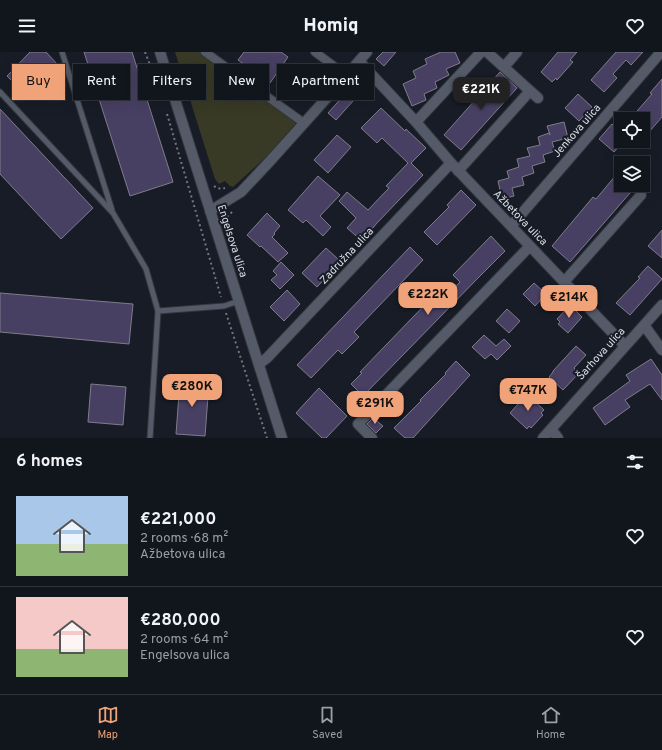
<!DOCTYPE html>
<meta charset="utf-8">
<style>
:root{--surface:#11151c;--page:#1e2229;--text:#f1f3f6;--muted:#9c9fa3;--line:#30343b;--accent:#f0a278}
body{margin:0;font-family:Overpass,sans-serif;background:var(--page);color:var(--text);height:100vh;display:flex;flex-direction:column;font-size:15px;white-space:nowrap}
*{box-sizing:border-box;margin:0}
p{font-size:13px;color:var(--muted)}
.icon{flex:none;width:22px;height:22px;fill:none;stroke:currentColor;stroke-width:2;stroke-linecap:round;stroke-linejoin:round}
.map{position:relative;height:386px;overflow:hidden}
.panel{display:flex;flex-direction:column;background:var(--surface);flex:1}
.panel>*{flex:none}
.banner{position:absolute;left:12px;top:12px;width:400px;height:36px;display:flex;gap:8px}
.buttons{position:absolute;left:614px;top:60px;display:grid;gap:8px}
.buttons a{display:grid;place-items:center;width:36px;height:36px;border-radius:0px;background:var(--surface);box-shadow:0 4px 16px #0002,0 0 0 1px var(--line);font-size:20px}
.price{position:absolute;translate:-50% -34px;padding:0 9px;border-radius:8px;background:var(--accent);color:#111;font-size:13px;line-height:26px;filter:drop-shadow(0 1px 2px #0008)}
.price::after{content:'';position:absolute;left:50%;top:24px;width:12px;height:9px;margin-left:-6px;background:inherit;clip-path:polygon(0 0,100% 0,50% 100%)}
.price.on{background:#222;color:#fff}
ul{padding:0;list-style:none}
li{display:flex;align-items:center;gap:12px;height:100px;padding:0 16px}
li+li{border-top:1px solid var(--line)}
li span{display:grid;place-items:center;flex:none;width:112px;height:80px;border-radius:0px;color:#555}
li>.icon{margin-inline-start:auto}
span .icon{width:48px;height:48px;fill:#fffc;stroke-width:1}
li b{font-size:17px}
h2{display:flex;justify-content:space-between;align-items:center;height:48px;padding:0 16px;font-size:17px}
.pill{padding:0 14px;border-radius:0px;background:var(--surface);box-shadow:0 4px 16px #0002,0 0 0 1px var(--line);font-size:14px;line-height:36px}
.pill.on{background:var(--accent);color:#111}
header{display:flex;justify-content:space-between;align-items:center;height:52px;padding:0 16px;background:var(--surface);font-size:18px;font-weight:800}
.tab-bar{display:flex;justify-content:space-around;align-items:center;height:56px;border-top:1px solid var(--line);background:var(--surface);font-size:11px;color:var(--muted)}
.tab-bar a{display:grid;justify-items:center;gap:2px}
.tab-bar .on{color:var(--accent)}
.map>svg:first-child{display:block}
</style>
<header><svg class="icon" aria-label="menu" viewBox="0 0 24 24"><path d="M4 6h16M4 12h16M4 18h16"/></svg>Homiq<svg class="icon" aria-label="heart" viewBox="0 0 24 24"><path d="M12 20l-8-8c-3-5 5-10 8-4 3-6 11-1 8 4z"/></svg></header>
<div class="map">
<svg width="662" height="386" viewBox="0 0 662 386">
<rect width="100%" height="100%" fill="#171c26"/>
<path fill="#393a25" d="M 175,0 L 202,0 L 298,69 L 270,101 L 254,116 L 233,135 L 230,134 L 225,129 L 219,132 L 215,127 Z"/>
<path fill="#484063" stroke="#7f7c8a" d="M 30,0 L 46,0 L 58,13 L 27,44 L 7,24 Z
M 84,0 L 132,0 L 173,130 L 130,144 Z
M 244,0 L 281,0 L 288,5 L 270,31 L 238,8 Z
M 383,0 L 396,0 L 384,14 L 376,7 Z
M 441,0 L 455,0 L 460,11 L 446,17 L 449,23 L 435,30 L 437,36 L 424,42 L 426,48 L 412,54 L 403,32 L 416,26 L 413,19 L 427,12 L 425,7 Z
M 558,0 L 577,0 L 570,8 L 573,10 L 557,28 L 556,26 L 552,30 L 541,20 Z
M 616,0 L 643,0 L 631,13 L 626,8 L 613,22 L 617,26 L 604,40 L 591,28 Z
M 500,20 L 517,36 L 461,98 L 444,83 Z
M 662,27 L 662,65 L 643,87 L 643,67 L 630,67 L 652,42 L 650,41 Z
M 354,32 L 362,39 L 336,68 L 328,61 Z
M 578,42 L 592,55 L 579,69 L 565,56 Z
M 381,56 L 405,79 L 406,77 L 426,96 L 411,111 L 423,123 L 377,171 L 362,189 L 347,176 L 356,166 L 339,149 L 347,140 L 368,158 L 389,136 L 386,134 L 408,111 L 382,86 L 377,91 L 361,76 Z
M 0,57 L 93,156 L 61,187 L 0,122 Z
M 564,70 L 568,86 L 552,90 L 555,99 L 543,103 L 545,110 L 532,114 L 534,121 L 522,125 L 524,133 L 512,136 L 514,144 L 502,147 L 498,129 L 509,126 L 507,119 L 519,115 L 517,107 L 530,104 L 527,96 L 540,93 L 538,85 L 549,81 L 550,83 L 547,74 Z
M 612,72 L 621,79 L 621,92 L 614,100 L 599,87 Z
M 337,83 L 351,95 L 328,121 L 314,108 Z
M 621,117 L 621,133 L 637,133 L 570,210 L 552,194 L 593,145 L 596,147 Z
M 318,124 L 340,143 L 320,164 L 331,175 L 323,184 L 306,168 L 303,171 L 288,158 Z
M 461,138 L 476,153 L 437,193 L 424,180 L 449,155 L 447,153 Z
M 267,161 L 280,174 L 274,181 L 275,182 L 272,185 L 288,201 L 278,210 L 261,194 L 260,195 L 247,183 Z
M 662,178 L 662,206 L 648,194 Z
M 491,184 L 505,199 L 479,225 L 363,344 L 351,332 L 362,321 L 360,320 L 440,237 L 447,244 L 460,230 L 453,223 Z
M 410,195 L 423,208 L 354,280 L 359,285 L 342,302 L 338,298 L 311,326 L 297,313 Z
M 326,196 L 339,208 L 334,212 L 336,214 L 317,235 L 302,221 Z
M 281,210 L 294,223 L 280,237 L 271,228 L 277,223 L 273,219 Z
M 648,214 L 662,227 L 630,263 L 616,251 L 640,226 L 638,225 Z
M 534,231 L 546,242 L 535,254 L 523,242 Z
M 287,238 L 300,252 L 284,269 L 270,255 Z
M 0,241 L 133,252 L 129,292 L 0,280 Z
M 570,253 L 582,265 L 568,281 L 558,272 L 560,270 L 557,267 Z
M 507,257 L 520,269 L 509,281 L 496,269 Z
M 484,283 L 496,294 L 504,287 L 511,294 L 497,308 L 491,302 L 485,307 L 472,295 Z
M 576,294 L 586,303 L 574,316 L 579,321 L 563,338 L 549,325 L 553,320 L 553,319 Z
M 651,307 L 662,323 L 662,348 L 650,332 L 625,348 L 630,355 L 605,373 L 593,356 L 630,329 L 626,323 Z
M 456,309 L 470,323 L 413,386 L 405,386 L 394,376 L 421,349 L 420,348 L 446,322 L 445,321 Z
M 180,329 L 209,331 L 205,384 L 176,382 Z
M 91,332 L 126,335 L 123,373 L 88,370 Z
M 319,336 L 347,364 L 326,386 L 322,386 L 296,361 Z
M 527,342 L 544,358 L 541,361 L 543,363 L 531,376 L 529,374 L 527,377 L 510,361 Z
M 373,366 L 383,374 L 376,381 L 367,372 Z"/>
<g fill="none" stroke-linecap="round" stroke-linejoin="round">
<g stroke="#33363e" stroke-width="7">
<path id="service" d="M 62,0 L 112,158
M 0,40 L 113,161 L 146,217 L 158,259 L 224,254 L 239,249
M 150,386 L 158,259"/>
</g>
<g stroke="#33363e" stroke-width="10">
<path id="pedestrian" d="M 205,0 L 304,71
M 315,0 L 346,23"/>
</g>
<g stroke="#33363e" stroke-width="12">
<path id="minor" d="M 487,0 L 538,46
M 359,9 L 416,70 L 451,111 L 625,294
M 504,15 L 517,0
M 416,70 L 481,0
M 458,119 L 530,39
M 210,159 L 241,140 L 271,108 L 324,49 L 367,0
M 511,174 L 661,0
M 564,230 L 641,143
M 644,273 L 662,298
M 259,312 L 267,306 L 451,111
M 551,377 L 558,386
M 372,386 L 358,372 L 530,194
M 543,386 L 662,253"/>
</g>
<g stroke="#33363e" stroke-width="12">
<path id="tertiary" d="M 160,0 L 282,386"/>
</g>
<path stroke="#737880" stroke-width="2" stroke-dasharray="2 3" stroke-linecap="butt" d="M 145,0 L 159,36
M 167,62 L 221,245
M 214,134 C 218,137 221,137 225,136
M 226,170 L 228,164 L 232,160
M 226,261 L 267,386"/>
<use href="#service" stroke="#545a67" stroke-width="5"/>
<use href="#pedestrian" stroke="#545a67" stroke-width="8"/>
<use href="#minor" stroke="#545a67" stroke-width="10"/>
<use href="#tertiary" stroke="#545a67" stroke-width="10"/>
</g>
<g text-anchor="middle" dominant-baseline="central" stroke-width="4" stroke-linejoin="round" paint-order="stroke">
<g font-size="11" fill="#dadee5" stroke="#171c26">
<text transform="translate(577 79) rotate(-49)">Jenkova ulica</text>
<text transform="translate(520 166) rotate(46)">Ažbetova ulica</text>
<text transform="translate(232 189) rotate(72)">Engelsova ulica</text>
<text transform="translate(347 204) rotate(-47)">Zadružna ulica</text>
<text transform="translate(601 302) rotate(-48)">Šarhova ulica</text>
</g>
</g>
</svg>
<div class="buttons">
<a><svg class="icon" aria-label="locate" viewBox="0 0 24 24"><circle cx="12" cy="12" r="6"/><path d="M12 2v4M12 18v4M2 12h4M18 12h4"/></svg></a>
<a><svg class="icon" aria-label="layers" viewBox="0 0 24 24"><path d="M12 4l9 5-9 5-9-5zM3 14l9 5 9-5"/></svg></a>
</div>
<b class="price on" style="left:481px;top:59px">€221K</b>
<b class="price" style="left:428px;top:264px">€222K</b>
<b class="price" style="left:569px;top:267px">€214K</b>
<b class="price" style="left:192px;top:356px">€280K</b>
<b class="price" style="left:528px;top:360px">€747K</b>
<b class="price" style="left:375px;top:373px">€291K</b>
<div class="banner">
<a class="pill on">Buy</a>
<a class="pill">Rent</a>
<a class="pill">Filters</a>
<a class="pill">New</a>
<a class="pill">Apartment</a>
</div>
</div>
<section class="panel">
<h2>6 homes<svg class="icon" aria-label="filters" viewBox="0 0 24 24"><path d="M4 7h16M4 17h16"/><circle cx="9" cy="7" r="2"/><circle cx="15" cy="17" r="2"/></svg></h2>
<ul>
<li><span style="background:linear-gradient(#a9c7e8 60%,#8fb573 0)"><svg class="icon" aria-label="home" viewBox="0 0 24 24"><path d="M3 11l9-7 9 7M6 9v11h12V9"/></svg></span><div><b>€221,000</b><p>2 rooms · 68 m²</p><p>Ažbetova ulica</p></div><svg class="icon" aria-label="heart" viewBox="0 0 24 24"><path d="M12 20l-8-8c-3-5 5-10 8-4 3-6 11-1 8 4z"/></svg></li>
<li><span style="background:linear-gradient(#f6c9c9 65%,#8fb573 0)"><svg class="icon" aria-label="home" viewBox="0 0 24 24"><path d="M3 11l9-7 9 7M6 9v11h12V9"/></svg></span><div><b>€280,000</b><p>2 rooms · 64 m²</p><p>Engelsova ulica</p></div><svg class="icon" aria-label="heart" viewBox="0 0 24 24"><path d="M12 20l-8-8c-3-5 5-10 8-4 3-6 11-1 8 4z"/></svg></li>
</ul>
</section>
<nav class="tab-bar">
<a class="on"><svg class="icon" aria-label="map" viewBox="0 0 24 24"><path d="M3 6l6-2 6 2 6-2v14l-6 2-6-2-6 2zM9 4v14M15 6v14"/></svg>Map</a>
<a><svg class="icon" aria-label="saved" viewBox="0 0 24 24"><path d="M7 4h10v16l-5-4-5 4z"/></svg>Saved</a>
<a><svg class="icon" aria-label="home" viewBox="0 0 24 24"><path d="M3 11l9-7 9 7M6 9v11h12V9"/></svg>Home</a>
</nav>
